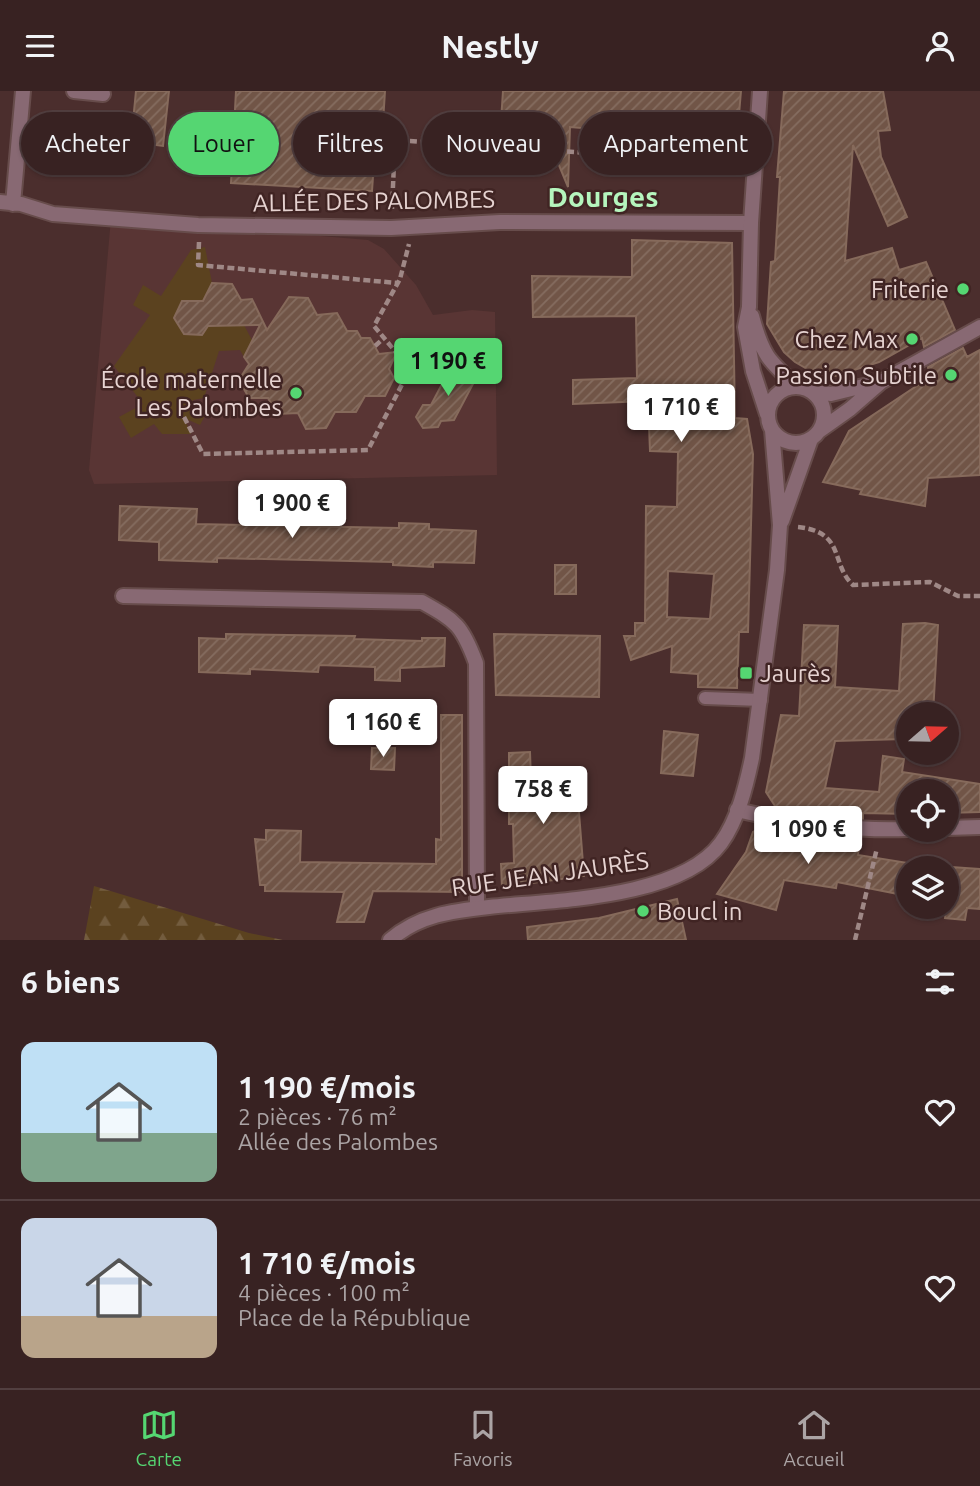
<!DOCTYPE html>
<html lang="fr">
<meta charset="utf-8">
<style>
:root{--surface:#382222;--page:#432f2f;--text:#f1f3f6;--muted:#aba4a5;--line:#523f40;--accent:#55d672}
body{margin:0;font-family:Ubuntu,sans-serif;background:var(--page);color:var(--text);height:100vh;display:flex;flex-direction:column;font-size:26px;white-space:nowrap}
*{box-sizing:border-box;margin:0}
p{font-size:23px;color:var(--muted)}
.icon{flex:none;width:38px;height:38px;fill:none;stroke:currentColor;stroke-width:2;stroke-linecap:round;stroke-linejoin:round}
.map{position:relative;height:849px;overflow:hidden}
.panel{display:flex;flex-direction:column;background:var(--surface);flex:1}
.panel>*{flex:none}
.guide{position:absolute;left:21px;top:21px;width:938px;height:63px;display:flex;gap:14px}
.needle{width:46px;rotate:70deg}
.fabs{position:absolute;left:896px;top:611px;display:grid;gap:14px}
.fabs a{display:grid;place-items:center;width:63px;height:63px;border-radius:50%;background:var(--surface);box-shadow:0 2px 5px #0004,0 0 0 2px var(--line);font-size:35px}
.price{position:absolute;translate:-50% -60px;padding:0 16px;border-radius:7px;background:#fff;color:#222;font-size:23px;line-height:46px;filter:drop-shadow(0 2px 4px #0008)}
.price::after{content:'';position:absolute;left:50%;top:42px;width:21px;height:16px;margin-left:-10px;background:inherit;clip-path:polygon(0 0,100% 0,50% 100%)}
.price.active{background:var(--accent);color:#111}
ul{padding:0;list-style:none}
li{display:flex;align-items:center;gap:21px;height:175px;padding:0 21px}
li+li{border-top:2px solid var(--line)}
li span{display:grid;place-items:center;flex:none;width:196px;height:140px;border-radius:14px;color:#555}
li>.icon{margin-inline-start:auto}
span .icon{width:84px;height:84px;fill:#fffc;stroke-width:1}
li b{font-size:30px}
h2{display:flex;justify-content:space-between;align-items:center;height:84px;padding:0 21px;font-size:30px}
.chip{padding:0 24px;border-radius:32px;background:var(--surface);box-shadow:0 2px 5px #0004,0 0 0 2px var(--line);font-size:24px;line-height:63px}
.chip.active{background:var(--accent);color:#111}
header{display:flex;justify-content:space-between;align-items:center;height:91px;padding:0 21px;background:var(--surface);font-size:32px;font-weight:700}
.menu{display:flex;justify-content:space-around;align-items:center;height:98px;border-top:2px solid var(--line);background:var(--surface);font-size:19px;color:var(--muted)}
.menu a{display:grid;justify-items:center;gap:4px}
.menu .active{color:var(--accent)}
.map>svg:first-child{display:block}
</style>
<header><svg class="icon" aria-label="menu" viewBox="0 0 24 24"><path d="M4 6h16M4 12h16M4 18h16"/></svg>Nestly<svg class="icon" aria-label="person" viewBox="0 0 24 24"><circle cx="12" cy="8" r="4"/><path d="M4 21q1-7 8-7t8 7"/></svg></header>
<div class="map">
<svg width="980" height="849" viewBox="0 0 980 849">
<defs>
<pattern id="forest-firs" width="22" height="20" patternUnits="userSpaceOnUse" patternTransform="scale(1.75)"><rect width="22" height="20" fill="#5b421f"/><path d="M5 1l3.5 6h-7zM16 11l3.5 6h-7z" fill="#735c3e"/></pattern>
<pattern id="building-hatch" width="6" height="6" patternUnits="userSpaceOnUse" patternTransform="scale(1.75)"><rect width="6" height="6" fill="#715547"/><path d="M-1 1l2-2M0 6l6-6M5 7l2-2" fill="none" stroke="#856d60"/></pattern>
</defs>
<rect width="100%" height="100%" fill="#4b2e2d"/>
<path fill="#593534" d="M 111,127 L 368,149 L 384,158 L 416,194 L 433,224 L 472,219 L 495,221 L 497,384 L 94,393 L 89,379 Z"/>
<path fill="#5b421f" d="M 205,156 L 212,192 L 203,210 L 182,210 L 174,227 L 184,243 L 202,244 L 208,235 L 244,234 L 252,249 L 244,266 L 240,259 L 219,260 L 204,307 L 193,309 L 192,313 L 207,321 L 200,334 L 184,327 L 191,343 L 162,343 L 154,333 L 131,347 L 119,326 L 143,313 L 114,275 L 150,224 L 133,214 L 143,194 L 161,205 L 191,159 Z"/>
<path fill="url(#forest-firs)" d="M 94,795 L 249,842 L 283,849 L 84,849 Z"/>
<path fill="url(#building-hatch)" stroke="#866a5b" stroke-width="2" fill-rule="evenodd" d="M 136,0 L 169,0 L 163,55 L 131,51 Z
M 236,0 L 385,0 L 380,78 L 373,86 L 372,100 L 231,92 Z
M 503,0 L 741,0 L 736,58 L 706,56 L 693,65 L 679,45 L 627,41 L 616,58 L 606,39 L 570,36 L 568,96 L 542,33 L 501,30 Z
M 784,0 L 883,0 L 890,39 L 878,40 L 881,66 L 907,126 L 888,135 L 853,54 L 845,170 L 892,157 L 899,179 L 926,171 L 955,239 L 924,256 L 922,247 L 879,271 L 835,285 L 816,283 L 795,271 L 784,261 L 767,233 L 771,171 L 775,170 L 780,86 L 777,86 Z
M 37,38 L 104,46 L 100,80 L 33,72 Z
M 632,149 L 732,152 L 735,327 L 747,328 L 753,363 L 748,541 L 739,541 L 737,597 L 698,596 L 698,583 L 671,581 L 672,555 L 631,569 L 624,545 L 635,545 L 635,532 L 645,532 L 646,415 L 677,416 L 678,361 L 650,360 L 648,310 L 573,313 L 573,289 L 637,287 L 636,225 L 533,226 L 532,185 L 632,186 ZM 668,480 L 714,483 L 710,528 L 667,526 Z
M 212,192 L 232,193 L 241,209 L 252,208 L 267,239 L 289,206 L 308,207 L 317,224 L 337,222 L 347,240 L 357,240 L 361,247 L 370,247 L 379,263 L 397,261 L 389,278 L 394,287 L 385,305 L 365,305 L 356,321 L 335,321 L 326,337 L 306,338 L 298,322 L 277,323 L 268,307 L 249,307 L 239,289 L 249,273 L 244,266 L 260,234 L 208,235 L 202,244 L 184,243 L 174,227 L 182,210 L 203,210 Z
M 963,257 L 967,266 L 980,259 L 980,384 L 928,387 L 925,415 L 860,403 L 862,399 L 823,391 L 849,340 L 930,286 L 928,276 Z
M 464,273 L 475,289 L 454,329 L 441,330 L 438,336 L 423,337 L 416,326 L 423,314 L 431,314 L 452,274 Z
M 120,415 L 197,418 L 196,433 L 399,437 L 399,432 L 429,433 L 429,438 L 476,440 L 474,472 L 433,471 L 433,476 L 393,474 L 393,471 L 217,467 L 217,471 L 159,469 L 159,451 L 119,449 Z
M 555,474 L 576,474 L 576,503 L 555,503 Z
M 925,532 L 938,534 L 933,623 L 908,623 L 908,626 L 905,626 L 903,648 L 835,650 L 825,697 L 879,701 L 883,665 L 904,668 L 902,681 L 980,693 L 980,721 L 947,722 L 947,700 L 908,700 L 908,723 L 863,722 L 863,728 L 777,718 L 766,701 L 781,624 L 799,625 L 804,534 L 838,535 L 835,596 L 899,600 L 903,533 Z
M 226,543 L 355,545 L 354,548 L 422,550 L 422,547 L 445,547 L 444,575 L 400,577 L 400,590 L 375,589 L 375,576 L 319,574 L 318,581 L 250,578 L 250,583 L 199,581 L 199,547 L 226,548 Z
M 494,543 L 600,545 L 599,606 L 496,604 Z
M 441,624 L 462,624 L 462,801 L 373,800 L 364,831 L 337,831 L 344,801 L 265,800 L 265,794 L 260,794 L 255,748 L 266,749 L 266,739 L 301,740 L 300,771 L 436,773 L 436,748 L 441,749 Z
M 664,640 L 698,644 L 693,685 L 661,682 Z
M 372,657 L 395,657 L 394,679 L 371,678 Z
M 530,661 L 531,689 L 584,686 L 585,708 L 578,709 L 584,785 L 502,796 L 501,773 L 514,772 L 513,733 L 509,733 L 509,662 Z
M 764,735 L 860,747 L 858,764 L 908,772 L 908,805 L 837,791 L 836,797 L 784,789 L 776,819 L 717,803 L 746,761 L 753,741 Z
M 951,776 L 980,778 L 980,818 L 967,817 L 965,829 L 945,827 Z
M 677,808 L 686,849 L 528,849 L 527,836 L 599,827 Z"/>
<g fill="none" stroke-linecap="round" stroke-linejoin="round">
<g stroke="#674c4b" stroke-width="16">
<path id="service" d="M 705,607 L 761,609"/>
</g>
<g stroke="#674c4b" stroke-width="18">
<path id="minor" d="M 74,0 L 103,3
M 0,111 L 21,113 L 53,123 L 198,134 L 391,137 L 500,131 L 751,132
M 13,113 L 23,0
M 123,505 L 422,511 C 456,530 462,534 476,572 L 477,817
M 737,719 C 792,732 851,740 908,738
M 947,737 L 980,736"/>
</g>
<g stroke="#674c4b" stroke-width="18">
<path id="tertiary" d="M 760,0 L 751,132 L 749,216 L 745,236 L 753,280 L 767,323
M 752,225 C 762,263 768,270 797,295
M768 324a28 28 0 1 1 56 0a28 28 0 1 1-56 0Z
M 814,301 L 831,303 L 880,291
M 819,340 L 850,318 L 881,291 L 980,236
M 782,430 L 811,348
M 390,849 C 419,824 452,820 489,816 C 554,809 680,808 721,752 C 738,729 746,695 752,667 L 777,479 L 780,434 L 772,339"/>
</g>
<path stroke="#9f8886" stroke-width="4.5" stroke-dasharray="7 3.5" stroke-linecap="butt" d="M 392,118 L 395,49 L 737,72
M 199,151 L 198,174 L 397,192
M 375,255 L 384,247
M 184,326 L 203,363 L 368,359 L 410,278 L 374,235 L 400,188 L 409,153
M 798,436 C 846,441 830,473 853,494 L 930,491 L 958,505 L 980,505
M 855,849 L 877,757"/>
<use href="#service" stroke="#886973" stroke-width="12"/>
<use href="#minor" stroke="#886973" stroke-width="14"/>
<use href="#tertiary" stroke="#886973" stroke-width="14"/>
</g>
<g fill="#55d672" stroke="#402423" stroke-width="2.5">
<circle cx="963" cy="198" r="7"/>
<circle cx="912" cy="248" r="7"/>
<circle cx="951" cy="284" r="7"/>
<circle cx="296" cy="302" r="7"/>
<rect x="739" y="575" width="14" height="14" rx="3.5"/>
<circle cx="643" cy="820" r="7"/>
</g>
<g text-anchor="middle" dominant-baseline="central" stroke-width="5" stroke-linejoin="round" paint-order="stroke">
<g font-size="24" fill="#e6d3d1" stroke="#402423">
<text transform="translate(374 110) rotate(-1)">ALLÉE DES PALOMBES</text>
<text transform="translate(550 783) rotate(-8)">RUE JEAN JAURÈS</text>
</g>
<g font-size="24" fill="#e6d3d1" stroke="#402423" text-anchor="end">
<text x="949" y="198">Friterie</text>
<text x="898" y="248">Chez Max</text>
<text x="937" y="284">Passion Subtile</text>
<text x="282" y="288">École maternelle<tspan x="282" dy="28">Les Palombes</tspan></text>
<text x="760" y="582" text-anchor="start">Jaurès</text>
<text x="657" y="820" text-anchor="start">Boucl in</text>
</g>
<g font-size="28" font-weight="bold" fill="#b5f5bd" stroke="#402423">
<text x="603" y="105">Dourges</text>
</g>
</g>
</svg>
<div class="fabs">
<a><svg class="needle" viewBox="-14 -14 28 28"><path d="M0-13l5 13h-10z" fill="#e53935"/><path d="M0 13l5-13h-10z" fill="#aba4a5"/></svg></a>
<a><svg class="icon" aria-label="locate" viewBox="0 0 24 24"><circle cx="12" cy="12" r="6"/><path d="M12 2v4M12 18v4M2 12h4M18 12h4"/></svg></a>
<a><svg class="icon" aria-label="layers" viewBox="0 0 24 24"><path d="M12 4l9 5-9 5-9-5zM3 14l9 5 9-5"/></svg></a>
</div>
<b class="price active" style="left:448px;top:307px">1 190 €</b>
<b class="price" style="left:681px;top:353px">1 710 €</b>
<b class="price" style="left:292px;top:449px">1 900 €</b>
<b class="price" style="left:383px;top:668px">1 160 €</b>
<b class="price" style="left:543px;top:735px">758 €</b>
<b class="price" style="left:808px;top:775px">1 090 €</b>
<div class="guide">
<a class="chip">Acheter</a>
<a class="chip active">Louer</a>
<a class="chip">Filtres</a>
<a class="chip">Nouveau</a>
<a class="chip">Appartement</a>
</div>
</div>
<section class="panel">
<h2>6 biens<svg class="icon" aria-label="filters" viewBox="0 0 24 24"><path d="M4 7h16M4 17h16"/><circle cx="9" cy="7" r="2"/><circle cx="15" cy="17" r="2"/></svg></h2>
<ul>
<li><span style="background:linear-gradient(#bfe0f5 65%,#7fa58c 0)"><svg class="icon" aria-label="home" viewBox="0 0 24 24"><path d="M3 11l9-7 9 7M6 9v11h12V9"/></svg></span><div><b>1 190 €/mois</b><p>2 pièces · 76 m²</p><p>Allée des Palombes</p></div><svg class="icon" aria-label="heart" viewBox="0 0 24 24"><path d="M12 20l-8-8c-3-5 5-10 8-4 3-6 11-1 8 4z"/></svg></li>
<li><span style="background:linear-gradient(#c9d6e8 70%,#b9a48a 0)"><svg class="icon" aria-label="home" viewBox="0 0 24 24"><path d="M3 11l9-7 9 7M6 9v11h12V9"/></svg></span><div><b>1 710 €/mois</b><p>4 pièces · 100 m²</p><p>Place de la République</p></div><svg class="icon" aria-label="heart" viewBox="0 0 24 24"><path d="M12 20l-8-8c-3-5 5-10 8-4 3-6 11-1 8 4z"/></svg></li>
</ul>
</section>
<nav class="menu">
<a class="active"><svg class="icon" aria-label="map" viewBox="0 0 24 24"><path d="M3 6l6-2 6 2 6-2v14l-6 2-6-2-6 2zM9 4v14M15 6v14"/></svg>Carte</a>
<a><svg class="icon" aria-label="saved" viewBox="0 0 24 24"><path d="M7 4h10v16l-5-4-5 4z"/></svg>Favoris</a>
<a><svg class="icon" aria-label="home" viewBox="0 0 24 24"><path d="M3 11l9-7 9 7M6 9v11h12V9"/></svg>Accueil</a>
</nav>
